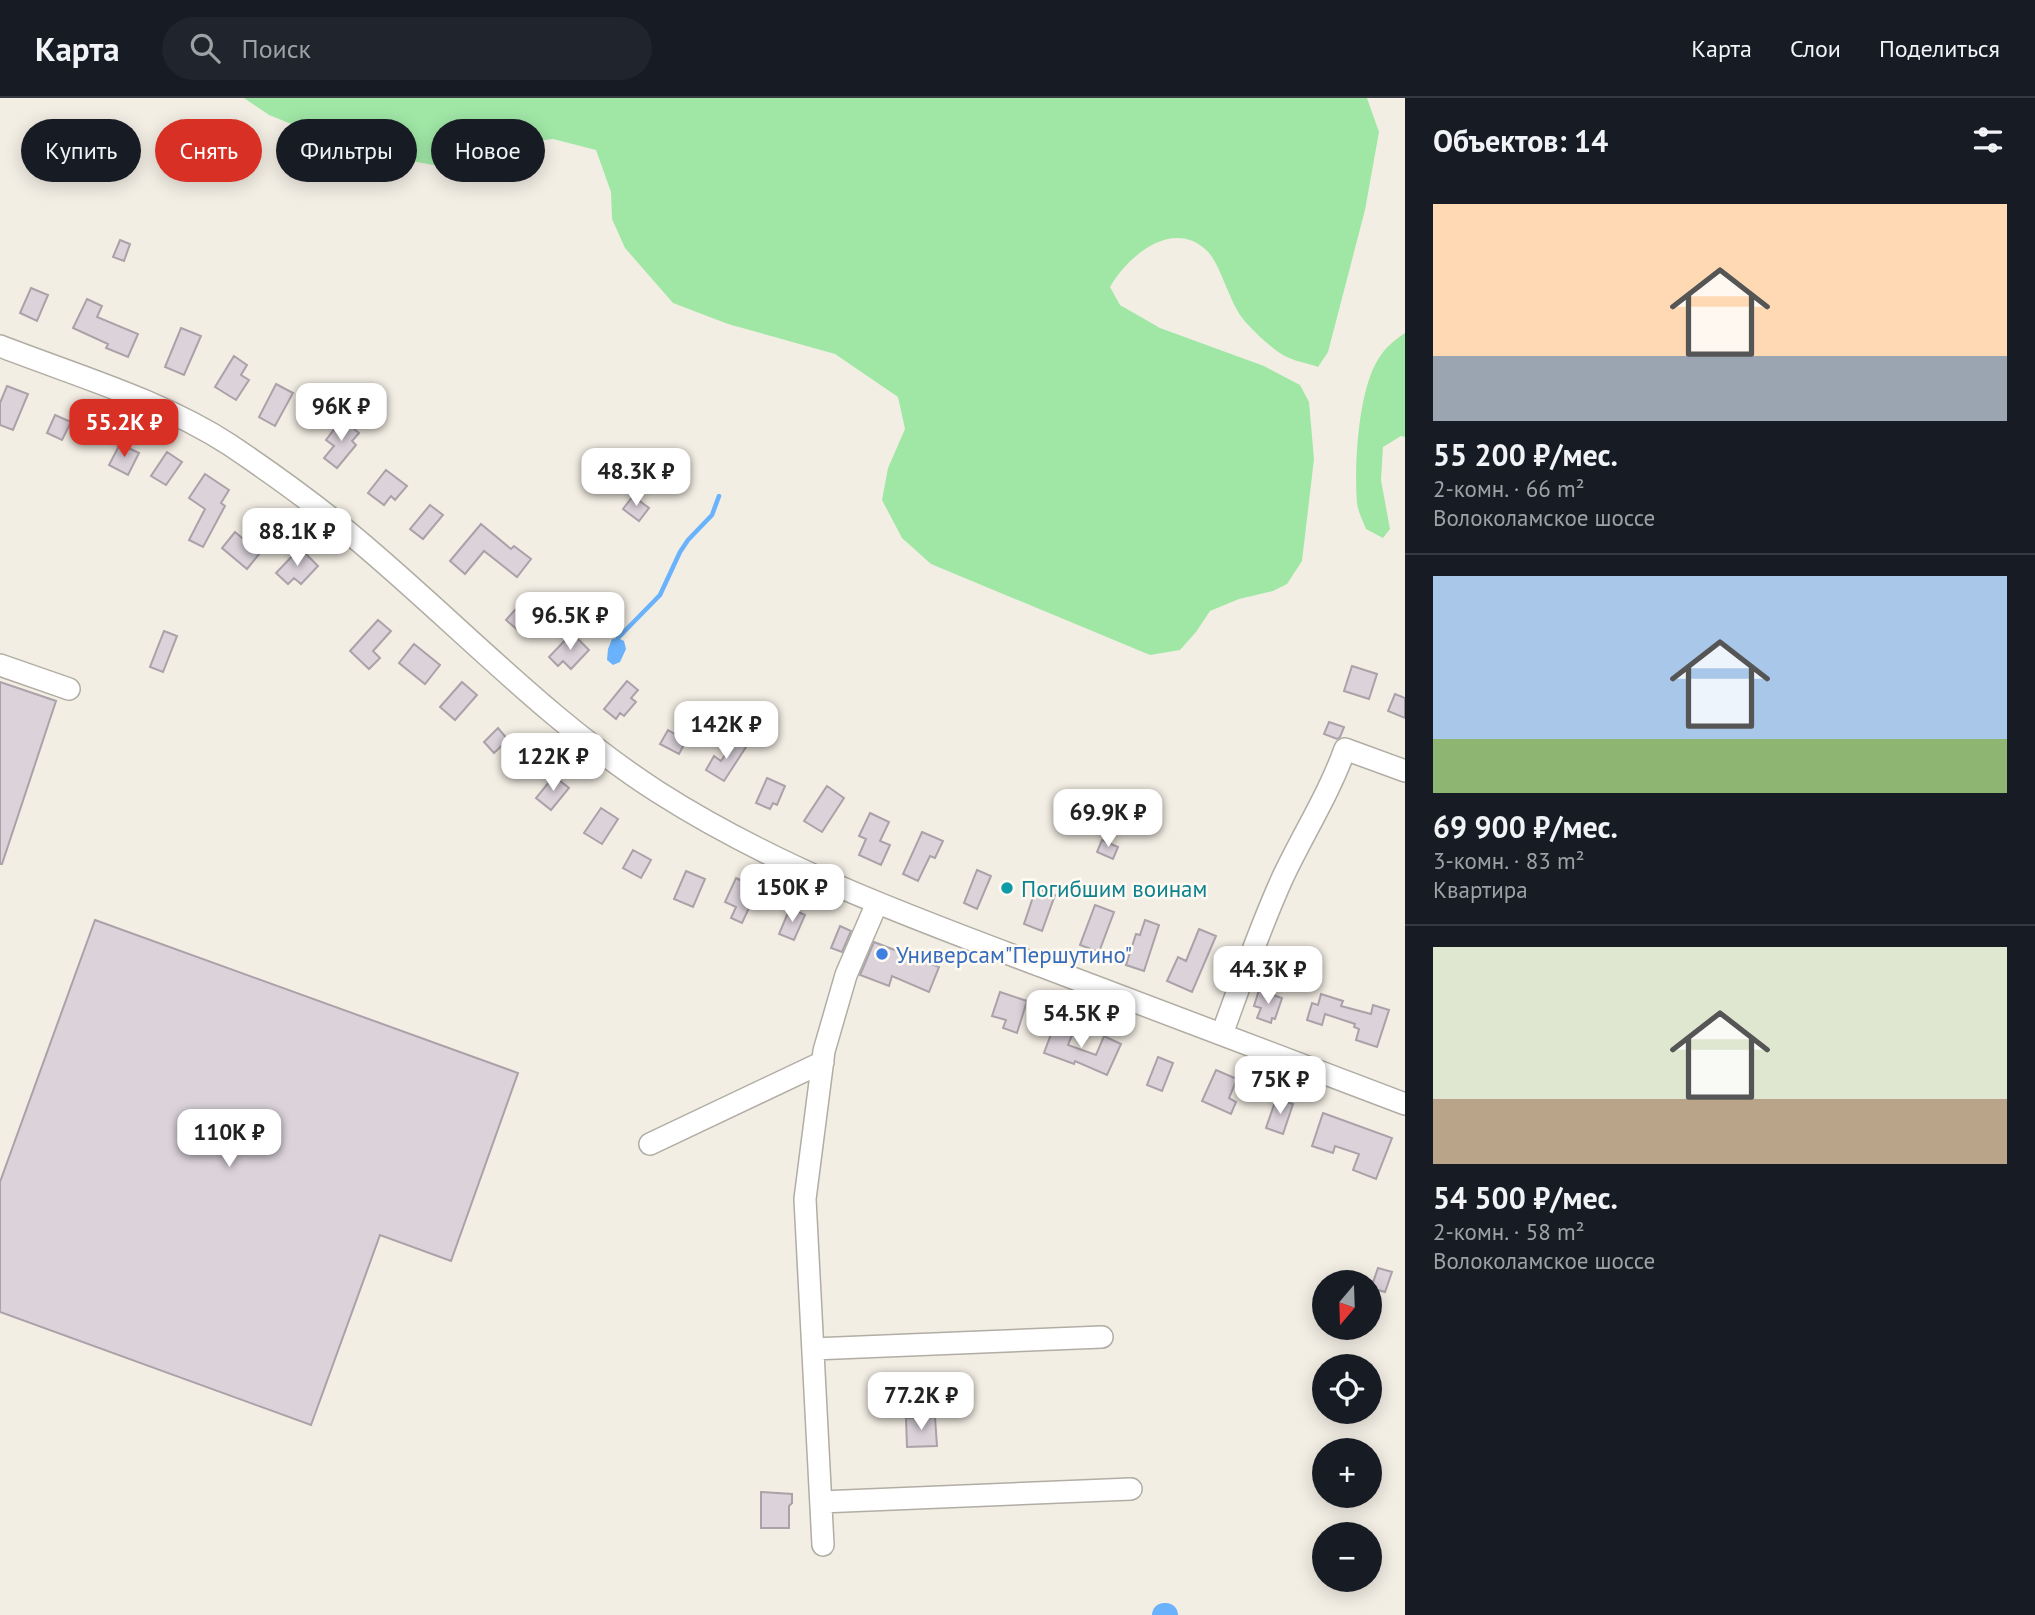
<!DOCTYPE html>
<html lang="ru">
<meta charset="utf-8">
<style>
:root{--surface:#171b24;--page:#20242c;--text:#f1f3f6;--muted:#9ea1a6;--line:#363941;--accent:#d93025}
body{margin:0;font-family:"PT Sans",sans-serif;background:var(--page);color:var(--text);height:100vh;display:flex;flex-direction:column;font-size:26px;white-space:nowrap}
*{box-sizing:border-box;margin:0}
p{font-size:23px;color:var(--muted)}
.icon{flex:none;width:38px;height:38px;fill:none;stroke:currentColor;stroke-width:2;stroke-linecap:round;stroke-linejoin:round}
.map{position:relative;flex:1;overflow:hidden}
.drawer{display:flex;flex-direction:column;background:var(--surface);width:630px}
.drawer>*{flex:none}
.hud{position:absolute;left:21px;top:21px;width:665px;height:63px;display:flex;gap:14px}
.needle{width:46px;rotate:199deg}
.controls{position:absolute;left:1312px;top:1172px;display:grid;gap:14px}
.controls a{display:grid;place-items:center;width:70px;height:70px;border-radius:50%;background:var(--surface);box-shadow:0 4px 18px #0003;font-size:35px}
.price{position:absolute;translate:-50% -60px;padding:0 16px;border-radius:14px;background:#fff;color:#222;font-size:23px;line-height:46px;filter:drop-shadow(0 2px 4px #0008)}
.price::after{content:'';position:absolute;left:50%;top:42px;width:21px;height:16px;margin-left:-10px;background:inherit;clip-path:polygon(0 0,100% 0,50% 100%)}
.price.on{background:var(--accent);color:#fff}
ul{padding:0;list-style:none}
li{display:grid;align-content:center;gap:14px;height:371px;padding:0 28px}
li+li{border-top:2px solid var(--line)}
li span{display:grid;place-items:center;height:217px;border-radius:0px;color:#555}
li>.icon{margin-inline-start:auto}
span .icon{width:126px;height:126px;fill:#fffc;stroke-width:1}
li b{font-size:30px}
h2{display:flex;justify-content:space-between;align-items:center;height:84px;padding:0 28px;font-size:30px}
.tag{padding:0 24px;border-radius:32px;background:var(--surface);box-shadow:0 4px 18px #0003;font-size:24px;line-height:63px}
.tag.on{background:var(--accent);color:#fff}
header{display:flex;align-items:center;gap:42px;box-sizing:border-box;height:98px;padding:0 35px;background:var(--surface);border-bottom:2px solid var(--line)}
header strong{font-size:33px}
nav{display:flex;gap:38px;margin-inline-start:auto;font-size:24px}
.search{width:490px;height:63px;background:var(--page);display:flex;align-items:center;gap:18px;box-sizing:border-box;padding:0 24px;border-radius:38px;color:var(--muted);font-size:26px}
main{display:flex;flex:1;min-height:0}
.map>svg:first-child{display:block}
</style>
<header>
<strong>Карта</strong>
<div class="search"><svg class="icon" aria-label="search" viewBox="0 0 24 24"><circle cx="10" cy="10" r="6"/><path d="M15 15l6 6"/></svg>Поиск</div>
<nav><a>Карта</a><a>Слои</a><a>Поделиться</a></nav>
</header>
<main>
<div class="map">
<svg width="1405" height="1517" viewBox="0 0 1405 1517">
<rect width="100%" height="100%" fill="#f3eee4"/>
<path fill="#a0e7a6" d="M 244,0 L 1367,0 L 1379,34 L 1365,112 L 1328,254 L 1318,269 C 1307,265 1293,263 1283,257 C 1272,251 1251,231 1243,221 C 1228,202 1220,163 1205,151 C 1171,121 1127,159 1110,189 L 1120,207 L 1160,230 L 1264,268 L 1300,287 L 1309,304 L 1314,361 L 1302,463 L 1287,486 L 1273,493 L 1239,501 L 1210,513 L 1196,534 L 1180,552 L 1150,557 L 931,466 L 902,440 L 882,402 L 888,370 L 905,331 L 898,299 L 835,256 L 728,226 L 673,205 L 625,150 L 612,121 L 611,94 L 596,52 L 553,41 L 483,49 L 444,69 L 362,54 L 269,17 Z
M 1405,235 L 1405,339 L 1401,338 L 1383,349 L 1381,382 L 1390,431 L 1383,440 L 1366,431 C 1363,423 1358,414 1357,405 C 1354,368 1358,287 1381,257 C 1387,248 1396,241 1405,235 Z"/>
<path fill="#6bb2fc" d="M 618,540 L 624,543 L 626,551 L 620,564 L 613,567 L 607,562 L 608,551 L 612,541 Z"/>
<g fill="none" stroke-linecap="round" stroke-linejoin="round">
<path stroke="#6bb2fc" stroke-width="4.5" d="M 618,540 L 660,497 L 680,454 L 688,442 L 712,417 L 719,398"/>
<path stroke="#6bb2fc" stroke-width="24" d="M 1164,1517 L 1166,1517"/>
</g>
<path fill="#dbd2da" stroke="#aaa2a9" stroke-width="2" d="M 120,142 L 130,146 L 124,163 L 113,159 Z
M 31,190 L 48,197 L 37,223 L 20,215 Z
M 87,201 L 102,208 L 97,219 L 138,236 L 128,259 L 106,250 L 108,246 L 73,230 Z
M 181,230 L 201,238 L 184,277 L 165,269 Z
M 234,258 L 247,267 L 241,277 L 249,282 L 236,302 L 215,289 Z
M 276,286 L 293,295 L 275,328 L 259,319 Z
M 7,288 L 28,296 L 13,332 L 0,327 L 0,305 Z
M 55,317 L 71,324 L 62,342 L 47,335 Z
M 342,321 L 359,335 L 352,343 L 356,347 L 337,370 L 324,360 L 334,348 L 326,342 Z
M 120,346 L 139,355 L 128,377 L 109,367 Z
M 167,354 L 182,364 L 166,387 L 151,378 Z
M 386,372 L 407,388 L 395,402 L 391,398 L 384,407 L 368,395 Z
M 205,376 L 229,392 L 221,405 L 225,408 L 203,449 L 189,442 L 205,411 L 189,400 Z
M 633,398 L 649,410 L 639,423 L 623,411 Z
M 430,407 L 443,417 L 423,441 L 410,431 Z
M 481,426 L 511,451 L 514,448 L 531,461 L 517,479 L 484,453 L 465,476 L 450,463 Z
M 235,434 L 260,455 L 247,471 L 222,450 Z
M 300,450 L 318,468 L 301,486 L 294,480 L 288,486 L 276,475 Z
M 530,495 L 539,502 L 523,521 L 534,530 L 526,539 L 506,522 Z
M 378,522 L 391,533 L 373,553 L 380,560 L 369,571 L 350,553 Z
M 164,533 L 177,538 L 163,574 L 150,569 Z
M 572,535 L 589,552 L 571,571 L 563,563 L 558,568 L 549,559 Z
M 414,546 L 440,567 L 425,586 L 399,565 Z
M 1352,568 L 1377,576 L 1369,601 L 1344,593 Z
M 627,583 L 638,592 L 631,600 L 636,604 L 624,618 L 620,615 L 616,621 L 604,611 Z
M 0,584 L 56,603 L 2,766 L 0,766 Z
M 462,584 L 477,597 L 455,622 L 440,609 Z
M 1395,596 L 1405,600 L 1405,620 L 1388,613 Z
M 682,624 L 693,630 L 679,656 L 660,646 L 668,632 L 675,636 Z
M 1329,624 L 1344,629 L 1340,639 L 1337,641 L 1324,636 Z
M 498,630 L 508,642 L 494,655 L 484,644 Z
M 735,642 L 746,649 L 724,683 L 706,672 L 714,658 L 721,663 Z
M 554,678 L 569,690 L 551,712 L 536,700 Z
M 767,680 L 785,688 L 777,707 L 773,705 L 770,711 L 756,705 Z
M 827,688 L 844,700 L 822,734 L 804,723 Z
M 601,710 L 618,721 L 602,746 L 584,735 Z
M 870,715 L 889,724 L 880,743 L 890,747 L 881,767 L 859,757 L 866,741 L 859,738 Z
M 922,734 L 943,743 L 935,760 L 930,758 L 918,783 L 903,776 Z
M 1102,742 L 1118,749 L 1113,761 L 1097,754 Z
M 633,752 L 651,762 L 641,780 L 623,770 Z
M 977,772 L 991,778 L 977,811 L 964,805 Z
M 686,773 L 705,781 L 693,809 L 674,801 Z
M 736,780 L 758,791 L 742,825 L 731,820 L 736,809 L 725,804 Z
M 1036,790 L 1055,797 L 1042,833 L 1024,826 Z
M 1095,807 L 1114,814 L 1099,854 L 1080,847 Z
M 790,810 L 805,817 L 794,842 L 779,836 Z
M 95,822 L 518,975 L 451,1163 L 380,1137 L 311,1327 L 0,1214 L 0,1084 Z
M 1145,822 L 1159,827 L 1144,873 L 1126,867 L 1136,836 L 1140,837 Z
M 840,828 L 851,833 L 842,854 L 831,850 Z
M 1199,831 L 1216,838 L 1192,894 L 1167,883 L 1178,859 L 1186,863 Z
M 874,844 L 939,869 L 929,894 L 892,878 L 889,888 L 860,877 Z
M 1259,892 L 1282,900 L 1275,921 L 1272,920 L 1271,925 L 1257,920 L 1261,910 L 1254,908 Z
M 1000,894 L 1027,903 L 1017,935 L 1003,930 L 1006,922 L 992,918 Z
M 1321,896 L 1343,903 L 1341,908 L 1371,916 L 1373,907 L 1389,912 L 1377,949 L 1356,942 L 1359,931 L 1354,929 L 1355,926 L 1325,916 L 1322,927 L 1307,922 L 1312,905 L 1318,907 Z
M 1056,923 L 1075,930 L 1068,947 L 1096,957 L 1104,938 L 1121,946 L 1107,977 L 1075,963 L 1074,966 L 1044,955 Z
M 1158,959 L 1173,965 L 1162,993 L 1147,987 Z
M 1216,972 L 1237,981 L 1229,1000 L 1236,1004 L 1231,1016 L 1202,1003 Z
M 1276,1001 L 1293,1006 L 1283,1036 L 1266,1030 Z
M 1323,1015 L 1392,1040 L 1376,1081 L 1353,1072 L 1359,1056 L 1335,1048 L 1333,1055 L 1312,1048 Z
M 1378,1170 L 1392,1174 L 1385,1194 L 1371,1190 Z
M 935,1319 L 937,1348 L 907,1349 L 906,1320 Z
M 761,1394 L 792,1396 L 792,1405 L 789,1408 L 789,1430 L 761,1430 Z"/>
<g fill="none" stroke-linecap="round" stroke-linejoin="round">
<g stroke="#b1ada4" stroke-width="24">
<path id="minor" d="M 0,248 C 77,278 161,302 230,347 C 273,376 315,406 354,439 C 456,524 546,622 658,694 C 777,770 910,819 1041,868 C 1162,914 1284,960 1405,1006
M 0,567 L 69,591
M 1222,936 C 1241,884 1259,832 1282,781 C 1302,738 1329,696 1345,651 L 1405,673
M 650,1046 L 823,964
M 813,1251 L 1102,1239
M 821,1404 L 1131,1391
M 823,1447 L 805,1101 L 824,953 L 846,877 L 877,805"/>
</g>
<use href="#minor" stroke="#fff" stroke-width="21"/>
</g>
<circle fill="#0f9aa8" stroke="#fffbf3" stroke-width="2.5" cx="1007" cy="790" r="7"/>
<circle fill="#3f7fe0" stroke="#fffbf3" stroke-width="2.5" cx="882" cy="856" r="7"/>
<g text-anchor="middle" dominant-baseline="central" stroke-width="5" stroke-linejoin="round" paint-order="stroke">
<g font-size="23" fill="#0d838f" stroke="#fffbf3" text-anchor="start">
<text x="1021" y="790">Погибшим воинам</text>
</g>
<g font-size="23" fill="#366cbe" stroke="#fffbf3" text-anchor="start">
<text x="896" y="856">Универсам"Першутино"</text>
</g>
</g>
</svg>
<div class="controls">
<a><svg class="needle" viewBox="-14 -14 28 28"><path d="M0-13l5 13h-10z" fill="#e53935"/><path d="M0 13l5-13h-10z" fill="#9ea1a6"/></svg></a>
<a><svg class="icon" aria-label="locate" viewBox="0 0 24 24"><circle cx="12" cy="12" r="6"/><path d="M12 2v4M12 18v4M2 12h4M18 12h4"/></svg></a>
<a>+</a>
<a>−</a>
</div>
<b class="price" style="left:341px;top:345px">96K ₽</b>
<b class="price on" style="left:124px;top:361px">55.2K ₽</b>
<b class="price" style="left:636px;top:410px">48.3K ₽</b>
<b class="price" style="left:297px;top:470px">88.1K ₽</b>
<b class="price" style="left:570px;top:554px">96.5K ₽</b>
<b class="price" style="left:726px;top:663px">142K ₽</b>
<b class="price" style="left:553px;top:695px">122K ₽</b>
<b class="price" style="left:1108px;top:751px">69.9K ₽</b>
<b class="price" style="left:792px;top:826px">150K ₽</b>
<b class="price" style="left:1268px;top:908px">44.3K ₽</b>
<b class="price" style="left:1081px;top:952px">54.5K ₽</b>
<b class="price" style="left:1280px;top:1018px">75K ₽</b>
<b class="price" style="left:229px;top:1071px">110K ₽</b>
<b class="price" style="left:921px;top:1334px">77.2K ₽</b>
<div class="hud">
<a class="tag">Купить</a>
<a class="tag on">Снять</a>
<a class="tag">Фильтры</a>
<a class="tag">Новое</a>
</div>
</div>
<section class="drawer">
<h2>Объектов: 14<svg class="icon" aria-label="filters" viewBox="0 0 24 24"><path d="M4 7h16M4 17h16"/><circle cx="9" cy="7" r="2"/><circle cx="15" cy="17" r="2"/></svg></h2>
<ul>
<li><span style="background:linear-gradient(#ffd9b3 70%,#9aa5b1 0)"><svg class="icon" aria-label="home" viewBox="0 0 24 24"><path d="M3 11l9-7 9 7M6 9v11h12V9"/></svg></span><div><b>55 200 ₽/мес.</b><p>2-комн. · 66 m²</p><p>Волоколамское шоссе</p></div></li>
<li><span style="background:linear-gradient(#a9c7e8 75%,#8fb573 0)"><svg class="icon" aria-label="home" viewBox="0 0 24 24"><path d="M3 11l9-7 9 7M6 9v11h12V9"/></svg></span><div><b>69 900 ₽/мес.</b><p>3-комн. · 83 m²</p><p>Квартира</p></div></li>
<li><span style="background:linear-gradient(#dfe7d0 70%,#b9a48a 0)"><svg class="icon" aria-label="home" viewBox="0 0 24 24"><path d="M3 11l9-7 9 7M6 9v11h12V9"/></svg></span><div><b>54 500 ₽/мес.</b><p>2-комн. · 58 m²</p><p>Волоколамское шоссе</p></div></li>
</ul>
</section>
</main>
